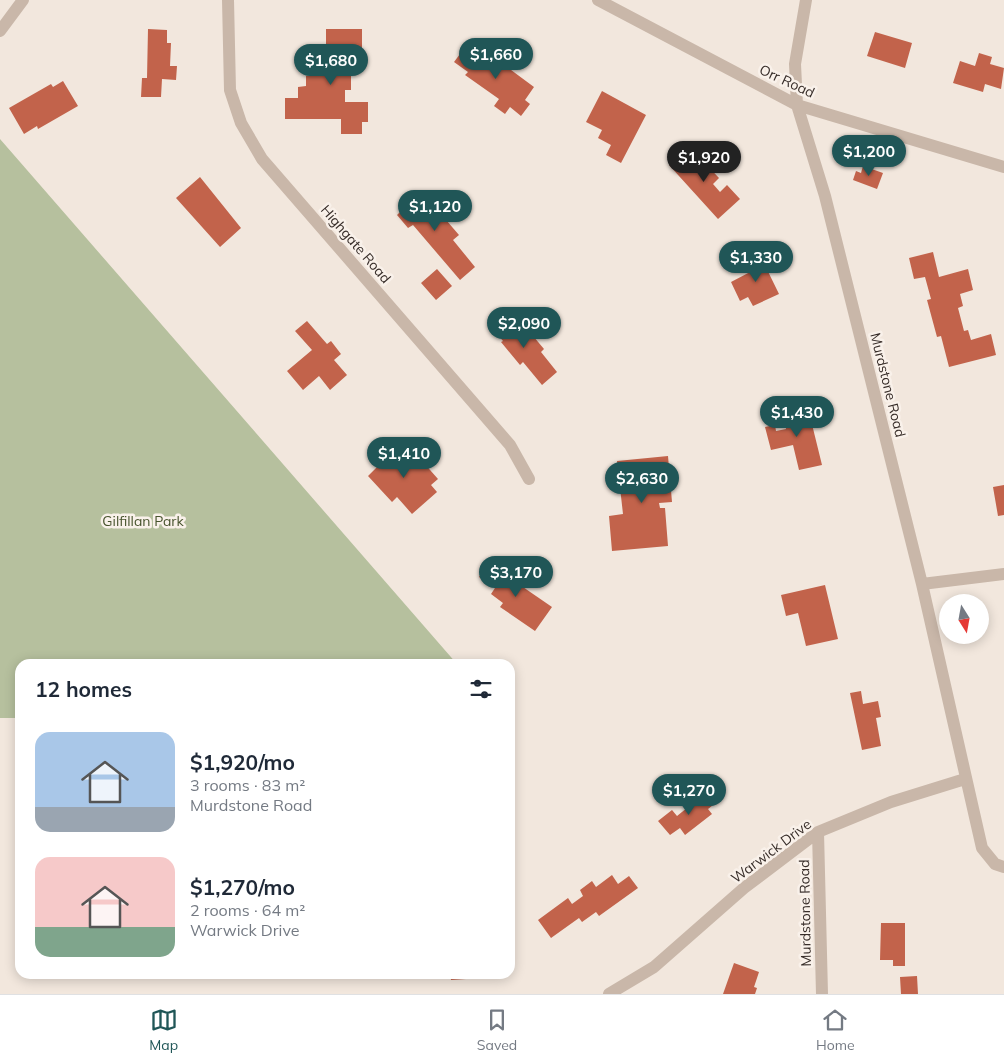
<!DOCTYPE html>
<meta charset="utf-8">
<style>
:root{--surface:#fff;--page:#f2f2f3;--text:#1f2937;--muted:#747a83;--line:#e0e1e3;--accent:#205657}
body{margin:0;font-family:Mulish,sans-serif;background:var(--page);color:var(--text);height:100vh;display:flex;flex-direction:column;font-size:19px;white-space:nowrap}
*{box-sizing:border-box;margin:0}
p{font-size:16px;color:var(--muted)}
.icon{flex:none;width:28px;height:28px;fill:none;stroke:currentColor;stroke-width:2;stroke-linecap:round;stroke-linejoin:round}
.map{position:relative;flex:1;overflow:hidden}
.panel{position:absolute;left:15px;top:659px;width:500px;height:320px;display:flex;flex-direction:column;background:var(--surface);border-radius:15px;box-shadow:0 2px 12px #0003}
.panel>*{flex:none}
.needle{width:32px;rotate:169deg}
.tools{position:absolute;left:939px;top:594px;display:grid;gap:10px}
.tools a{display:grid;place-items:center;width:50px;height:50px;border-radius:50%;background:var(--surface);box-shadow:0 2px 12px #0003;font-size:25px}
.price{position:absolute;translate:-50% -42px;padding:0 11px;border-radius:18px;background:var(--accent);color:#fff;font-size:16px;line-height:32px;filter:drop-shadow(0 1px 2px #0008)}
.price::after{content:'';position:absolute;left:50%;top:30px;width:15px;height:11px;margin-left:-8px;background:inherit;clip-path:polygon(0 0,100% 0,50% 100%)}
.price.current{background:#222;color:#fff}
ul{padding:0;list-style:none}
li{display:flex;align-items:center;gap:15px;height:125px;padding:0 20px}
li span{display:grid;place-items:center;flex:none;width:140px;height:100px;border-radius:15px;color:#555}
li>.icon{margin-inline-start:auto}
span .icon{width:60px;height:60px;fill:#fffc;stroke-width:1}
li b{font-size:21px}
h2{display:flex;justify-content:space-between;align-items:center;height:60px;padding:0 20px;font-size:21px}
.tab-bar{display:flex;justify-content:space-around;align-items:center;height:70px;border-top:1px solid var(--line);background:var(--surface);font-size:14px;color:var(--muted)}
.tab-bar a{display:grid;justify-items:center;gap:2px}
.tab-bar .current{color:var(--accent)}
.map>svg:first-child{display:block}
</style>
<div class="map">
<svg width="1004" height="994" viewBox="0 0 1004 994">
<rect width="100%" height="100%" fill="#f2e7dd"/>
<path fill="#b6c09e" d="M 0,139 L 457,664 L 20,664 L 20,718 L 0,718 Z"/>
<path fill="#c2634b" d="M 148,29 L 167,30 L 167,43 L 171,43 L 170,66 L 177,66 L 176,80 L 162,79 L 161,97 L 141,97 L 142,78 L 147,78 Z
M 326,29 L 362,29 L 362,49 L 342,48 L 342,68 L 351,68 L 351,90 L 345,90 L 345,102 L 368,102 L 368,122 L 362,122 L 362,134 L 341,134 L 341,119 L 285,119 L 285,98 L 298,98 L 298,87 L 306,86 L 306,76 L 310,76 L 311,64 L 316,64 L 316,46 L 326,46 Z
M 875,32 L 912,43 L 905,68 L 867,56 Z
M 466,46 L 480,55 L 484,50 L 534,87 L 525,100 L 530,104 L 521,116 L 510,107 L 505,114 L 494,106 L 499,99 L 465,75 L 468,72 L 454,62 Z
M 979,53 L 992,57 L 990,64 L 1004,68 L 1001,89 L 985,84 L 983,92 L 953,83 L 960,61 L 975,66 Z
M 63,81 L 78,106 L 38,129 L 37,126 L 24,134 L 9,108 L 51,84 L 53,87 Z
M 602,91 L 646,115 L 621,163 L 606,155 L 611,145 L 598,138 L 602,130 L 586,122 Z
M 689,146 L 719,178 L 713,184 L 720,192 L 727,185 L 740,199 L 718,219 L 669,165 Z
M 863,166 L 883,173 L 877,189 L 853,180 L 856,171 L 861,173 Z
M 200,177 L 241,228 L 220,247 L 176,198 Z
M 422,192 L 459,235 L 453,240 L 475,267 L 460,280 L 413,225 L 408,228 L 397,215 L 402,210 L 398,205 L 411,194 L 415,198 Z
M 933,252 L 939,277 L 968,269 L 973,290 L 960,294 L 963,306 L 958,308 L 964,331 L 968,330 L 971,340 L 991,334 L 996,355 L 949,367 L 941,336 L 937,337 L 927,300 L 931,299 L 925,277 L 914,279 L 909,258 Z
M 759,253 L 779,294 L 753,306 L 748,297 L 740,301 L 731,282 L 752,271 L 746,259 Z
M 437,269 L 452,286 L 436,300 L 421,283 Z
M 498,315 L 513,333 L 523,324 L 544,349 L 541,352 L 557,372 L 542,385 L 523,362 L 520,365 L 501,342 L 503,341 L 488,323 Z
M 307,321 L 327,344 L 331,341 L 341,354 L 334,360 L 347,375 L 330,390 L 319,376 L 303,390 L 287,371 L 312,350 L 295,331 Z
M 807,404 L 822,465 L 799,470 L 793,445 L 771,450 L 765,427 L 775,425 L 776,431 L 786,429 L 785,422 L 790,421 L 787,409 Z
M 388,448 L 400,448 L 410,458 L 415,453 L 438,479 L 431,485 L 437,492 L 412,514 L 397,497 L 392,502 L 368,476 L 380,464 L 380,455 Z
M 668,456 L 672,502 L 659,503 L 660,508 L 665,508 L 668,546 L 612,551 L 609,516 L 623,514 L 617,461 Z
M 1004,485 L 1004,515 L 998,516 L 993,487 Z
M 488,563 L 552,607 L 535,631 L 500,607 L 503,603 L 491,594 L 495,588 L 479,577 Z
M 825,585 L 838,639 L 806,646 L 798,613 L 786,616 L 781,595 Z
M 861,691 L 863,704 L 878,701 L 881,717 L 876,718 L 881,746 L 862,750 L 850,693 Z
M 708,791 L 717,802 L 708,809 L 712,814 L 685,835 L 680,828 L 670,835 L 658,821 L 672,810 L 677,816 Z
M 612,875 L 618,884 L 629,876 L 638,888 L 599,916 L 596,912 L 582,922 L 579,918 L 551,938 L 538,920 L 568,898 L 572,904 L 583,896 L 580,890 L 592,881 L 596,887 Z
M 881,923 L 905,923 L 905,966 L 893,966 L 893,960 L 880,960 Z
M 734,963 L 759,972 L 754,987 L 757,988 L 755,994 L 723,994 Z
M 450,974 L 465,974 L 466,979 L 451,980 Z
M 917,976 L 918,994 L 901,994 L 900,977 Z"/>
<g fill="none" stroke-linecap="round" stroke-linejoin="round">
<path stroke="#c9b7a9" stroke-width="12" d="M 228,0 L 230,90 L 241,123 L 262,159 L 510,445 L 529,479
M 598,0 L 797,105 L 1004,167
M 806,0 L 795,64 L 797,105 L 825,196 L 922,584 L 982,848 L 995,864 L 1004,867
M 0,31 L 23,0
M 922,584 L 1004,574
M 818,832 L 822,994
M 609,994 L 654,967 L 744,888 L 818,832 L 891,802 L 965,779"/>
</g>
<g text-anchor="middle" dominant-baseline="central" stroke-width="5" stroke-linejoin="round" paint-order="stroke">
<g font-size="14" fill="#372d29" stroke="#f9f1ea">
<text transform="translate(787 81) rotate(25)">Orr Road</text>
<text transform="translate(356 244) rotate(49)">Highgate Road</text>
<text transform="translate(888 385) rotate(76)">Murdstone Road</text>
<text transform="translate(771 851) rotate(-37)">Warwick Drive</text>
<text transform="translate(805 913) rotate(-91)">Murdstone Road</text>
</g>
<g font-size="14" fill="#48542e" stroke="#f9f1ea">
<text x="143" y="521">Gilfillan Park</text>
</g>
</g>
</svg>
<div class="tools">
<a><svg class="needle" viewBox="-14 -14 28 28"><path d="M0-13l5 13h-10z" fill="#e53935"/><path d="M0 13l5-13h-10z" fill="#747a83"/></svg></a>
</div>
<b class="price" style="left:496px;top:80px">$1,660</b>
<b class="price" style="left:331px;top:86px">$1,680</b>
<b class="price" style="left:869px;top:177px">$1,200</b>
<b class="price current" style="left:704px;top:183px">$1,920</b>
<b class="price" style="left:435px;top:232px">$1,120</b>
<b class="price" style="left:756px;top:283px">$1,330</b>
<b class="price" style="left:524px;top:349px">$2,090</b>
<b class="price" style="left:797px;top:438px">$1,430</b>
<b class="price" style="left:404px;top:479px">$1,410</b>
<b class="price" style="left:642px;top:504px">$2,630</b>
<b class="price" style="left:516px;top:598px">$3,170</b>
<b class="price" style="left:689px;top:816px">$1,270</b>
<section class="panel">
<h2>12 homes<svg class="icon" aria-label="filters" viewBox="0 0 24 24"><path d="M4 7h16M4 17h16"/><circle cx="9" cy="7" r="2"/><circle cx="15" cy="17" r="2"/></svg></h2>
<ul>
<li><span style="background:linear-gradient(#a9c7e8 75%,#9aa5b1 0)"><svg class="icon" aria-label="home" viewBox="0 0 24 24"><path d="M3 11l9-7 9 7M6 9v11h12V9"/></svg></span><div><b>$1,920/mo</b><p>3 rooms · 83 m²</p><p>Murdstone Road</p></div></li>
<li><span style="background:linear-gradient(#f6c9c9 70%,#7fa58c 0)"><svg class="icon" aria-label="home" viewBox="0 0 24 24"><path d="M3 11l9-7 9 7M6 9v11h12V9"/></svg></span><div><b>$1,270/mo</b><p>2 rooms · 64 m²</p><p>Warwick Drive</p></div></li>
</ul>
</section>
</div>
<nav class="tab-bar">
<a class="current"><svg class="icon" aria-label="map" viewBox="0 0 24 24"><path d="M3 6l6-2 6 2 6-2v14l-6 2-6-2-6 2zM9 4v14M15 6v14"/></svg>Map</a>
<a><svg class="icon" aria-label="saved" viewBox="0 0 24 24"><path d="M7 4h10v16l-5-4-5 4z"/></svg>Saved</a>
<a><svg class="icon" aria-label="home" viewBox="0 0 24 24"><path d="M3 11l9-7 9 7M6 9v11h12V9"/></svg>Home</a>
</nav>
